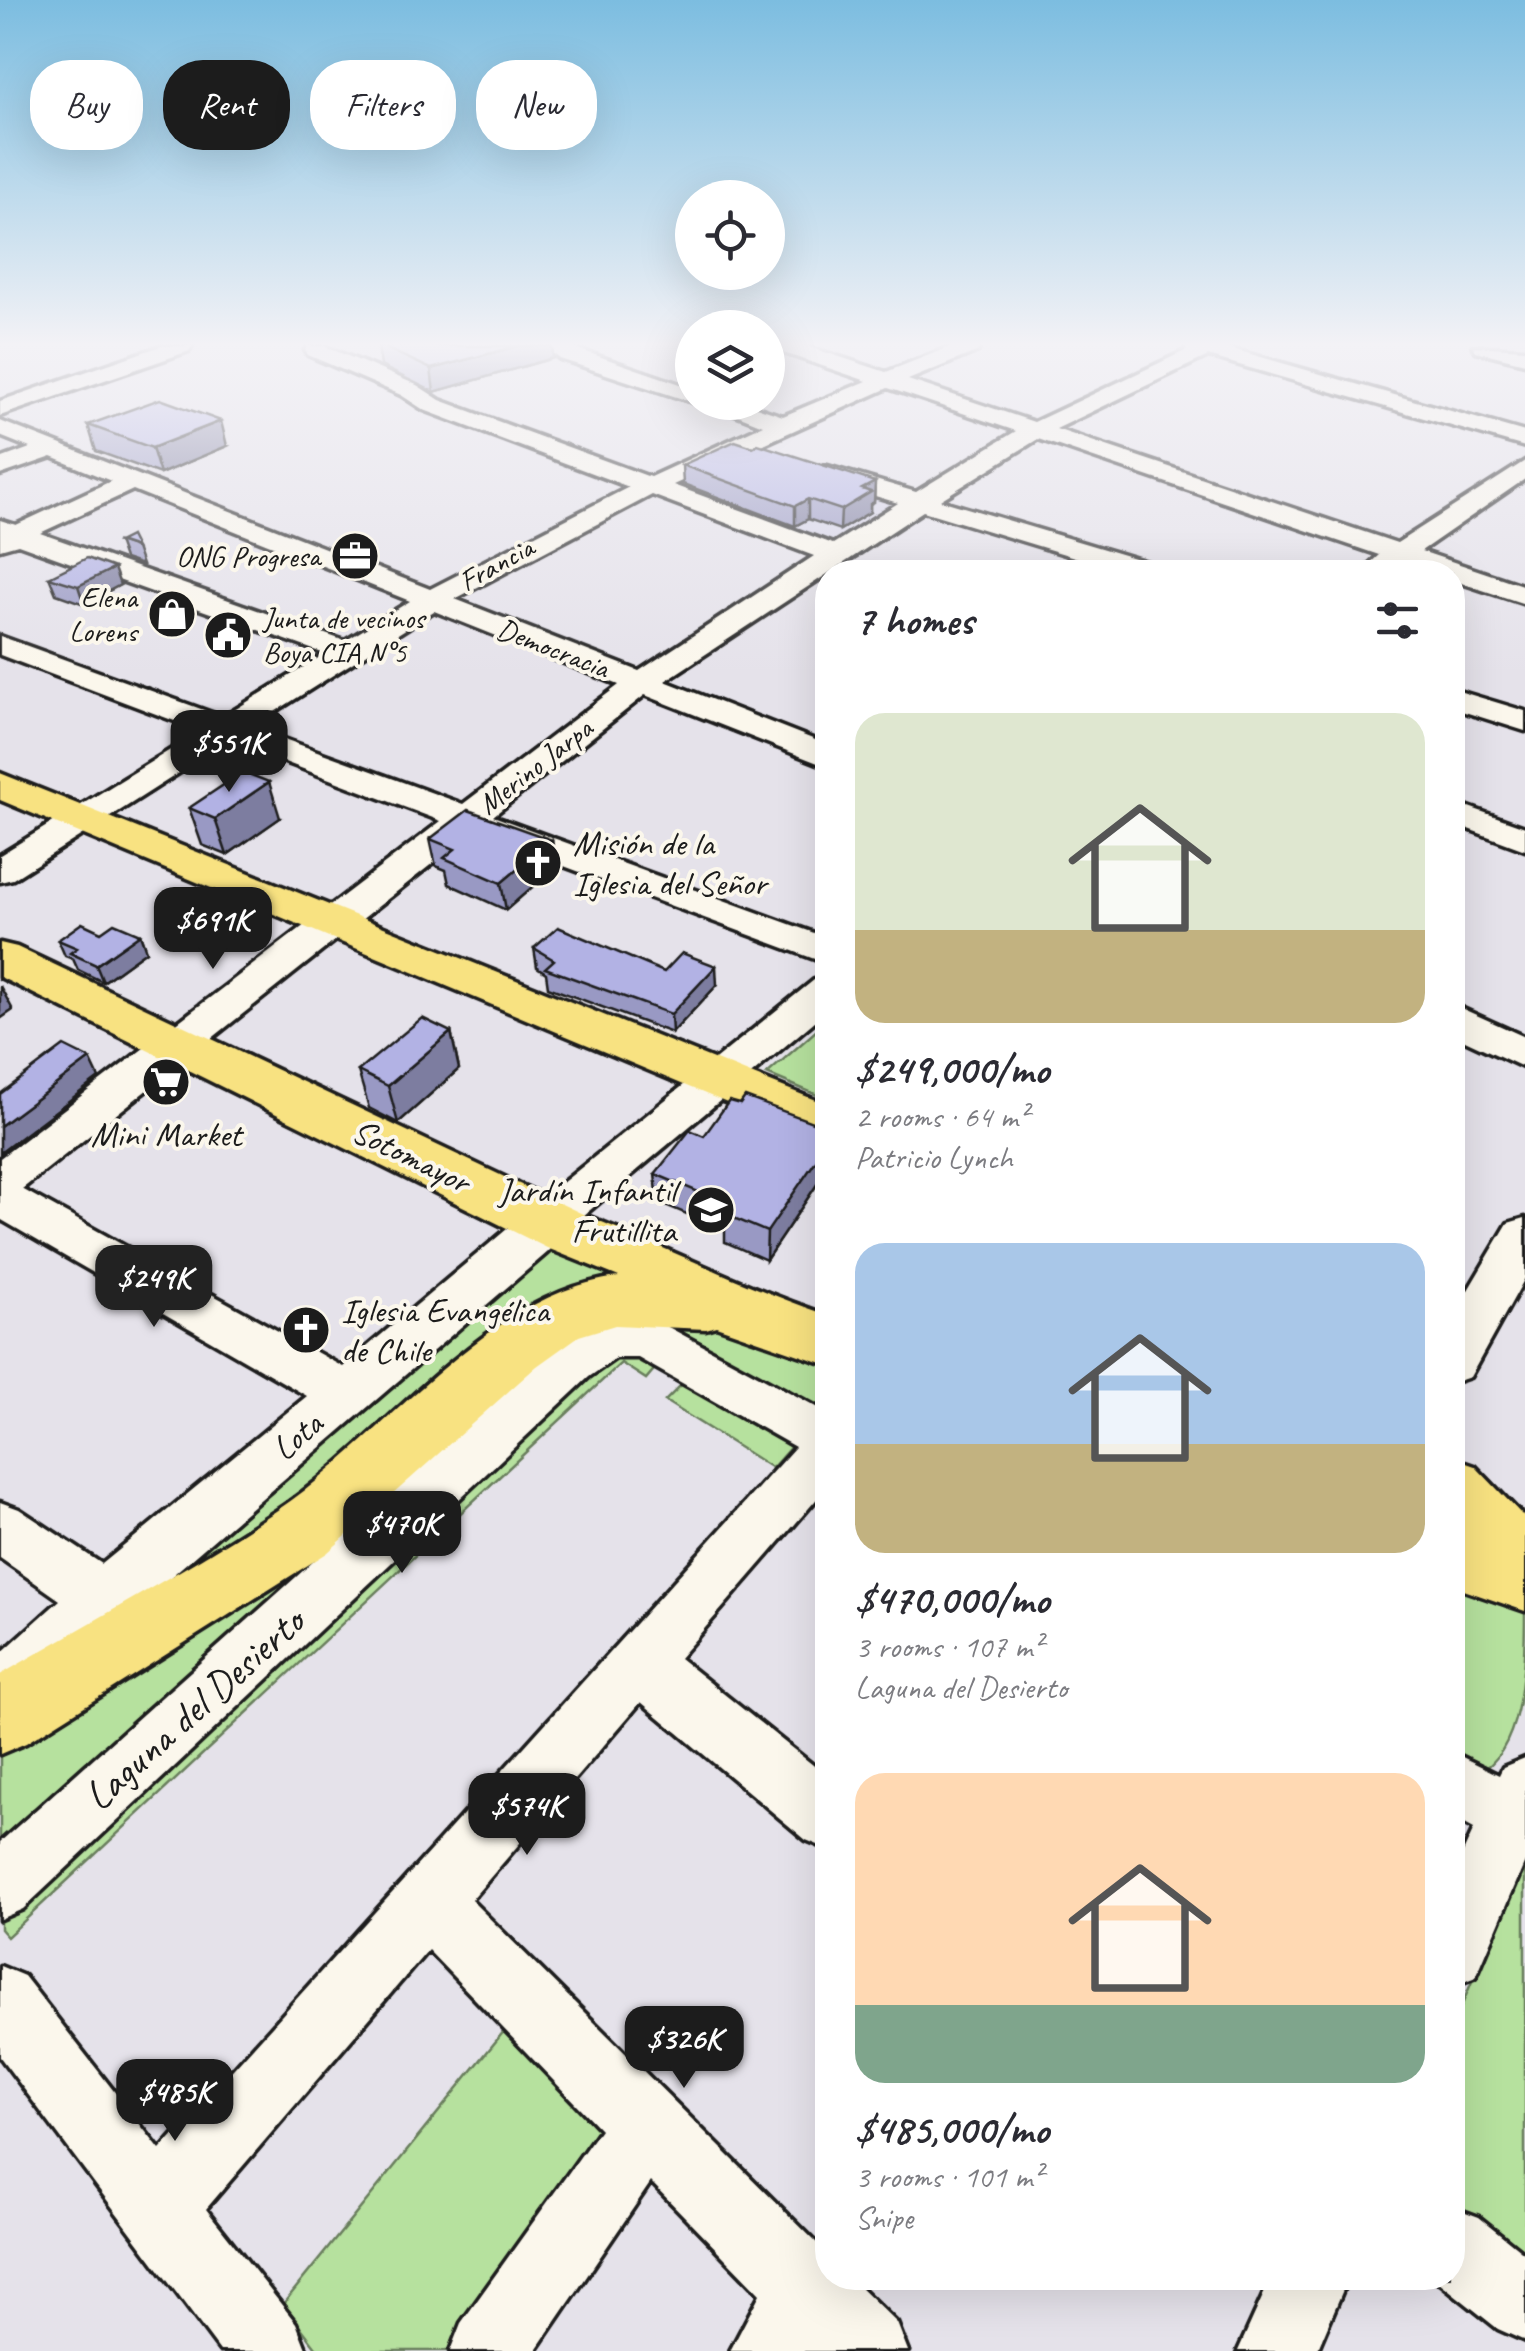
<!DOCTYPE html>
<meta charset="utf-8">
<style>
:root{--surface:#fff;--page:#f2f2f3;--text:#2b2b33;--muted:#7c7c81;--accent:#1c1c1c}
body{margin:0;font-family:Caveat,sans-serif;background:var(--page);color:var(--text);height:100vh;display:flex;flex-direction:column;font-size:38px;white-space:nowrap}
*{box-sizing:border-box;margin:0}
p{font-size:32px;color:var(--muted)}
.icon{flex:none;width:55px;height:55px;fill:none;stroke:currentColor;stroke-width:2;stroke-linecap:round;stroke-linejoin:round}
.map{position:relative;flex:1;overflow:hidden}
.side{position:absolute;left:815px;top:560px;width:650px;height:1730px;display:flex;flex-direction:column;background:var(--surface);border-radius:40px;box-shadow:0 10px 40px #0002}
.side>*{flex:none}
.hud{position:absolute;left:30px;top:60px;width:635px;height:90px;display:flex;gap:20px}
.tools{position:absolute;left:675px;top:180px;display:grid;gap:20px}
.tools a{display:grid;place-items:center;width:110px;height:110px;border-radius:50%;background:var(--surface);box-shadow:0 10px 40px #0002;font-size:50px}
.price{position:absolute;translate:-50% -85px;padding:0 22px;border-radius:20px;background:var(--accent);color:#fff;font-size:32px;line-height:65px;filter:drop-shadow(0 2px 5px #0008)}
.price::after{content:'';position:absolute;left:50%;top:60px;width:30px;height:22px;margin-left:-15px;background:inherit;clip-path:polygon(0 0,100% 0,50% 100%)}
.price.active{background:#222;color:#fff}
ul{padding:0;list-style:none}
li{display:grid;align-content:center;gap:20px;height:530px;padding:0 40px}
li span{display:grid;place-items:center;height:310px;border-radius:30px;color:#555}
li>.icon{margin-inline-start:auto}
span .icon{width:180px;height:180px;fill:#fffc;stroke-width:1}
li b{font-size:42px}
h2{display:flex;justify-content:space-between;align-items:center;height:120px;padding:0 40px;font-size:42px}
.chip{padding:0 35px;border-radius:40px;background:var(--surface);box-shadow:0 10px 40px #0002;font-size:35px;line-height:90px}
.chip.active{background:var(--accent);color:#fff}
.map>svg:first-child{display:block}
</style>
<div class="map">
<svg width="1525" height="2351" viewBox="0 0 1525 2351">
<rect width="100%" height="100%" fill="#e5e2ea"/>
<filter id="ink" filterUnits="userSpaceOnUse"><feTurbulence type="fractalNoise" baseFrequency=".01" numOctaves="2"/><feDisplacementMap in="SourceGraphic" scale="20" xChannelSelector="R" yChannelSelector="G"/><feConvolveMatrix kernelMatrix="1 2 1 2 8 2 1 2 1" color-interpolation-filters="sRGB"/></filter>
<g filter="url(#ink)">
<path fill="#d6d4e8" d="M 749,457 L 888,501 L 890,505 L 827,543 L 679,489 L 677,484 L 737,458 Z"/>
<path fill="#b6e19e" stroke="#697e5d" stroke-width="2.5" d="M 827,1021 L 827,1099 L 767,1074 Z
M 546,1246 L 647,1277 L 319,1499 L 149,1591 Z
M 643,1305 L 700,1318 L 827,1363 L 827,1429 L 636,1327 L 602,1324 L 571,1335 L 0,1844 L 0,1733 C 90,1664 193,1620 288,1559 C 354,1516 412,1462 472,1410 C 522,1367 572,1306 643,1305 Z
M 612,1347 L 658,1365 L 646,1379 L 621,1363 L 7,1937 L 0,1929 L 0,1909 Z
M 684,1382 L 794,1443 L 772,1468 L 665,1401 Z
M 1452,1585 L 1525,1611 C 1525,1657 1525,1740 1485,1769 L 1453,1761 Z
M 1525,1858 L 1525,2265 L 1453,2210 L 1452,2028 Z
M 505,2030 L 618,2151 L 477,2351 L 319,2351 L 283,2304 Z"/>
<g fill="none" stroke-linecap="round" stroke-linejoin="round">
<g stroke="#1c1c1c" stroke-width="7">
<path id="minor" d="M 161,346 L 192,346 L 189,351 L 0,416 L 0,401 Z
M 308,346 L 324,346 L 417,385 L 440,400 L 650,477 L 763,425 L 705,402 L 741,402 L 783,416 L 867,381 L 778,351 L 776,346 L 806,346 L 886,372 L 952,346 L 980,346 L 978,351 L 908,380 L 1034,422 L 1187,350 L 1185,346 L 1222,346 L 1525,432 L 1525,447 L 1208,356 L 1056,429 L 1397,543 L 1525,461 L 1525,479 L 1421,551 L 1525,586 L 1525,604 L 1452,580 L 1452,572 L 1431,572 L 1403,563 L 1392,571 L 1372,571 L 1368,565 L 1379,555 L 1038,439 L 940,500 L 1161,566 L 1165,572 L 1124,572 L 923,511 L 665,681 L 828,745 L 828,767 L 645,695 L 493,816 L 828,938 L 828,964 L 472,832 L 22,1189 L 343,1367 L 551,1192 L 814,980 L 828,976 L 828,1010 L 583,1216 L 548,1252 L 153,1592 L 159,1605 L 150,1624 L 130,1632 L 113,1627 L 21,1715 L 0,1723 L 0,1654 L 60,1600 L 0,1558 L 0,1502 L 19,1509 L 102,1564 L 307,1396 L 0,1219 L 0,1158 L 441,821 L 229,741 L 13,879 L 0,882 L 0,855 L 201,731 L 0,655 L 0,636 L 223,717 L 325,654 L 18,544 L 0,549 L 0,520 L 16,525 L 111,481 L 52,457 L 0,475 L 0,459 L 30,448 L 0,436 L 0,421 L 430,589 L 629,487 L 424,410 L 401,395 L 308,355 L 305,350 ZM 888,388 L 1016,431 L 916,492 L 828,466 L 810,466 L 807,471 L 810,476 L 898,503 L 833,544 L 673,485 ZM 133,490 L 410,601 L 345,641 L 40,533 ZM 652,495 L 814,556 L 639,671 L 455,599 ZM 434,611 L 619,685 L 463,804 L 251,727 Z
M 544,346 L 569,346 L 692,388 L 692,402 L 560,359 Z
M 1473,346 L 1525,349 L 1525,363 L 1476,351 Z
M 1452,689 L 1525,711 L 1525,731 L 1452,708 Z
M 1452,801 L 1525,827 L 1525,850 L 1452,823 Z
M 1452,1004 L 1525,1037 L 1525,1068 L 1452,1034 Z
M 1525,1218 L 1525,1278 L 1470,1377 L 1452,1383 L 1452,1317 L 1508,1223 Z
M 629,1317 L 670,1328 L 828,1413 L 828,1486 L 679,1658 L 828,1777 L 828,1849 L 806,1840 L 641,1702 L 471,1900 L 828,2254 L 828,2278 L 851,2278 L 897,2323 L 908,2351 L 730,2351 L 760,2294 L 651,2182 L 536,2351 L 450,2351 L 461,2323 L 600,2129 L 428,1950 L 206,2209 L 296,2323 L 307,2351 L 220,2351 L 0,2057 L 0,1966 L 24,1976 L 160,2150 L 795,1447 L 638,1358 L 616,1358 L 589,1377 L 23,1909 L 0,1919 L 0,1842 L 553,1347 L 582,1329 Z
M 1452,1752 L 1499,1775 L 1503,1767 L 1525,1758 L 1525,1862 L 1476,1977 L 1452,1986 L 1452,1877 L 1474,1829 L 1452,1817 Z
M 1452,2207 L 1479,2217 L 1525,2254 L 1525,2341 L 1498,2329 L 1434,2278 L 1452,2278 Z
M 1271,2278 L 1348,2278 L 1317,2351 L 1238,2351 Z"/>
</g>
<g stroke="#1c1c1c" stroke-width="7">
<path id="major" d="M 0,773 L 828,1105 L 828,1145 L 0,800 Z
M 0,943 L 17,947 L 587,1216 C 668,1248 745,1287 828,1315 L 828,1365 L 716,1326 L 706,1329 L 615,1325 L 579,1336 L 537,1366 L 327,1553 L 26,1743 L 0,1754 L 0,1675 C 92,1621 187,1570 276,1511 C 383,1441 486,1292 619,1277 L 547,1248 L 0,977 Z
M 1452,1458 L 1475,1466 L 1525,1518 L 1525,1611 L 1452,1586 Z"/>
</g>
<use href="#minor" fill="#fbf7ec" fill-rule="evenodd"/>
<use href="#major" fill="#f8e281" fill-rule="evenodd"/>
</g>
<path fill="#9999c4" stroke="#1c1c1c" stroke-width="2.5" d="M 378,346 L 552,346 L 553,358 L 434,392 L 381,366 Z
M 88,425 L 227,446 L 160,474 L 96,451 Z
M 682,465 L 875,482 L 874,502 L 870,504 L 870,512 L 840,530 L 808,519 L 795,526 L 683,484 Z
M 118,542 L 136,548 L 142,565 L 124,559 Z
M 49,577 L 120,585 L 84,604 L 56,594 Z
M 189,808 L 280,818 L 227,855 L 202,845 Z
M 430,839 L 552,840 L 555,867 L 506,910 L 449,884 L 446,870 L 436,866 Z
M 101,932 L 140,934 L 146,951 L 103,982 L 78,970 L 73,959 L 65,956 L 58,940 Z
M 534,948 L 664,972 L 717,985 L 672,1033 L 548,987 L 546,973 L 537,967 Z
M 451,1032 L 459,1069 L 398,1123 L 369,1108 L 358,1071 Z
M 826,1127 L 824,1174 L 766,1260 L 725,1242 L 725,1230 L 658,1202 L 655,1174 L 704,1136 Z"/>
<path fill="#7d7da0" stroke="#1c1c1c" stroke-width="2.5" d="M 518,346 L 552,346 L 553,358 L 434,392 L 431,369 Z
M 221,421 L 227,446 L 160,474 L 152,448 Z
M 875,482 L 874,502 L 870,504 L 870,512 L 840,530 L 841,510 L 862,489 Z
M 808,499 L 808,519 L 795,526 L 795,506 Z
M 114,568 L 120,585 L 84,604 L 78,586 Z
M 269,782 L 280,818 L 227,855 L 215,819 Z
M 552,840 L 555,867 L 506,910 L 501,883 Z
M 140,934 L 146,951 L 103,982 L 96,965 Z
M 716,966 L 717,985 L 672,1033 L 671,1014 Z
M 0,986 L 13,1010 L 0,1019 Z
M 451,1032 L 459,1069 L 398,1123 L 388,1086 Z
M 90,1059 L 99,1078 L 0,1153 L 0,1126 Z
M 826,1127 L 824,1174 L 766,1260 L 767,1232 L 816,1141 Z"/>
<path fill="#b2b2e4" stroke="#1c1c1c" stroke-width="2.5" d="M 381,346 L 518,346 L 431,369 Z
M 160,399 L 221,421 L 152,448 L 88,425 Z
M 735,441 L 753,447 L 758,444 L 875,482 L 862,489 L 871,492 L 841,510 L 808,499 L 795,506 L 682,465 Z
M 130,536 L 136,548 L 118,542 Z
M 87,558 L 114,568 L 78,586 L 49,577 Z
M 243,772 L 269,782 L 215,819 L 189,808 Z
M 468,810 L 552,840 L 501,883 L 444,858 L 455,849 L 430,839 Z
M 82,923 L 101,932 L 114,923 L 140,934 L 96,965 L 70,953 L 77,948 L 58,940 Z
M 558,927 L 664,972 L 682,953 L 716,966 L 671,1014 L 545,968 L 554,960 L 534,948 Z
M 422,1018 L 451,1032 L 388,1086 L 358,1071 Z
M 64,1046 L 90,1059 L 0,1126 L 0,1094 Z
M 745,1097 L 826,1127 L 816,1141 L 826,1146 L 767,1232 L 724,1214 L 730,1205 L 655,1174 L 690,1130 L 704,1136 L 729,1101 L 740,1104 Z"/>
</g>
<linearGradient id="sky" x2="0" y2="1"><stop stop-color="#7cbde0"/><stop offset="0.51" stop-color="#f3f2f6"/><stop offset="1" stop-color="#f3f2f6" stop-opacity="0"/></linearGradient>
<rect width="1525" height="675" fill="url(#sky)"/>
<defs>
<g id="office-disc" transform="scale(2.5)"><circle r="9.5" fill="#1c1c1c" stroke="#fbf7ec"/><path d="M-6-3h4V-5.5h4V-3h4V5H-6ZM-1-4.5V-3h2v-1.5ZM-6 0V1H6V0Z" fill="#fff"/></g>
<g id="shop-disc" transform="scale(2.5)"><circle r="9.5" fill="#1c1c1c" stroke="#fbf7ec"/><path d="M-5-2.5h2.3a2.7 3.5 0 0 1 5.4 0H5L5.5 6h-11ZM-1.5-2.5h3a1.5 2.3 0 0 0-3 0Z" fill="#fff"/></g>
<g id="civic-disc" transform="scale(2.5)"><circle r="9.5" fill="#1c1c1c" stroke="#fbf7ec"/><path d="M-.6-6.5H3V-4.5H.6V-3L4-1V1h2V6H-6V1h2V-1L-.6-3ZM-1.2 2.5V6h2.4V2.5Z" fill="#fff"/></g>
<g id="church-disc" transform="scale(2.5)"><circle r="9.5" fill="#1c1c1c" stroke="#fbf7ec"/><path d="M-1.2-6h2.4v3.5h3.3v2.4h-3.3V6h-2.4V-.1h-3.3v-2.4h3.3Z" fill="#fff"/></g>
<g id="supermarket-disc" transform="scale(2.5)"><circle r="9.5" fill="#1c1c1c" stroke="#fbf7ec"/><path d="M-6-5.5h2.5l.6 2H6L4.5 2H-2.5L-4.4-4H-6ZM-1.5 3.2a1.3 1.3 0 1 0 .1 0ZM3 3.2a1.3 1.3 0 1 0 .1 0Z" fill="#fff"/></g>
<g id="school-disc" transform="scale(2.5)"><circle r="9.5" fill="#1c1c1c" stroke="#fbf7ec"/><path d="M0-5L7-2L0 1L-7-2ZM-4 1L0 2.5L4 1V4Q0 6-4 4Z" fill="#fff"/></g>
</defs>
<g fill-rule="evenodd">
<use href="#office-disc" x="355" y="556"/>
<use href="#shop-disc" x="172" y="614"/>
<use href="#civic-disc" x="228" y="635"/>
<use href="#church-disc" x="538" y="863"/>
<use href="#supermarket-disc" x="166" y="1082"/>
<use href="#school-disc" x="711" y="1210"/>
<use href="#church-disc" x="306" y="1330"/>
</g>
<g text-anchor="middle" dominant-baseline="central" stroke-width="8" stroke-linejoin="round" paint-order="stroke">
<g font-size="30" fill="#1c1c1c" stroke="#fbf7ec" text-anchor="end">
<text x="320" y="556">ONG Progresa</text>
<text x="137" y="597">Elena<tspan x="137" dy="34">Lorens</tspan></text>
<text x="263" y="618" text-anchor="start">Junta de vecinos<tspan x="263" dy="34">Boya CIA N°5</tspan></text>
</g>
<g font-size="30" fill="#1c1c1c" stroke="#fbf7ec">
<text transform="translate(496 564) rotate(-29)">Francia</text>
<text transform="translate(553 648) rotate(21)">Democracia</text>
<text transform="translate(535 766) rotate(-38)">Merino Jarpa</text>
</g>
<g font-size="35" fill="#1c1c1c" stroke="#fbf7ec" text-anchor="start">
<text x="573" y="843">Misión de la<tspan x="573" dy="40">Iglesia del Señor</tspan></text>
<text x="166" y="1134" text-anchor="middle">Mini Market</text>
<text x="676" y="1190" text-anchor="end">Jardín Infantil<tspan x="676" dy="40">Frutillita</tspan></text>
<text x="341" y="1310">Iglesia Evangélica<tspan x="341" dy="40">de Chile</tspan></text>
</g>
<g font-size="35" fill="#1c1c1c" stroke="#fbf7ec">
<text transform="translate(411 1156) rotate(26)">Sotomayor</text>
<text transform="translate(297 1436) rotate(-40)">Lota</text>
</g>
<g font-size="42" fill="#1c1c1c" stroke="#fbf7ec">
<text transform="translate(194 1709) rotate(-42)">Laguna del Desierto</text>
</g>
</g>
</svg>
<div class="tools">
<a><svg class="icon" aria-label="locate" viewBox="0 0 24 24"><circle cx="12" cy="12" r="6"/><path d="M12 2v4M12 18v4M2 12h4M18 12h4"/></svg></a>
<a><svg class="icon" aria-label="layers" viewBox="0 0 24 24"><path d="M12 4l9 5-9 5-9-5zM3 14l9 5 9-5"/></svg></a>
</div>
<b class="price" style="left:229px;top:795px">$551K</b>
<b class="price" style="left:213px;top:972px">$691K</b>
<b class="price active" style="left:154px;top:1330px">$249K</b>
<b class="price" style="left:402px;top:1576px">$470K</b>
<b class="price" style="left:527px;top:1858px">$574K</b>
<b class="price" style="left:684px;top:2091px">$326K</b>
<b class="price" style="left:175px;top:2144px">$485K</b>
<div class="hud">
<a class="chip">Buy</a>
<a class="chip active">Rent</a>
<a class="chip">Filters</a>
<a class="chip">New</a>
</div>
<section class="side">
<h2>7 homes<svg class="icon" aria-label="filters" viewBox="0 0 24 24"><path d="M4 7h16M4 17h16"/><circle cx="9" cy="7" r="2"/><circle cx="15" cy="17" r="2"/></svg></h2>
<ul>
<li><span style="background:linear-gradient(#dfe7d0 70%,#c2b280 0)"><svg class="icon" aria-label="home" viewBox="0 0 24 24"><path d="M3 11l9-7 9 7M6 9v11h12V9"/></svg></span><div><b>$249,000/mo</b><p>2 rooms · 64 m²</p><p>Patricio Lynch</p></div></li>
<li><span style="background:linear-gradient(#a9c7e8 65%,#c2b280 0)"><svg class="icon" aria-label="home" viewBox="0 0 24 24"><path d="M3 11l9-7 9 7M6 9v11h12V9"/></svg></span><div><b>$470,000/mo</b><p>3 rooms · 107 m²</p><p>Laguna del Desierto</p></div></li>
<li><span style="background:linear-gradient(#ffd9b3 75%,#7fa58c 0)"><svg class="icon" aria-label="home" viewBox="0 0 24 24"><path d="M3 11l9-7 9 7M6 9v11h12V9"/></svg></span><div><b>$485,000/mo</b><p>3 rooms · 101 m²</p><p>Snipe</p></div></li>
</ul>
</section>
</div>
